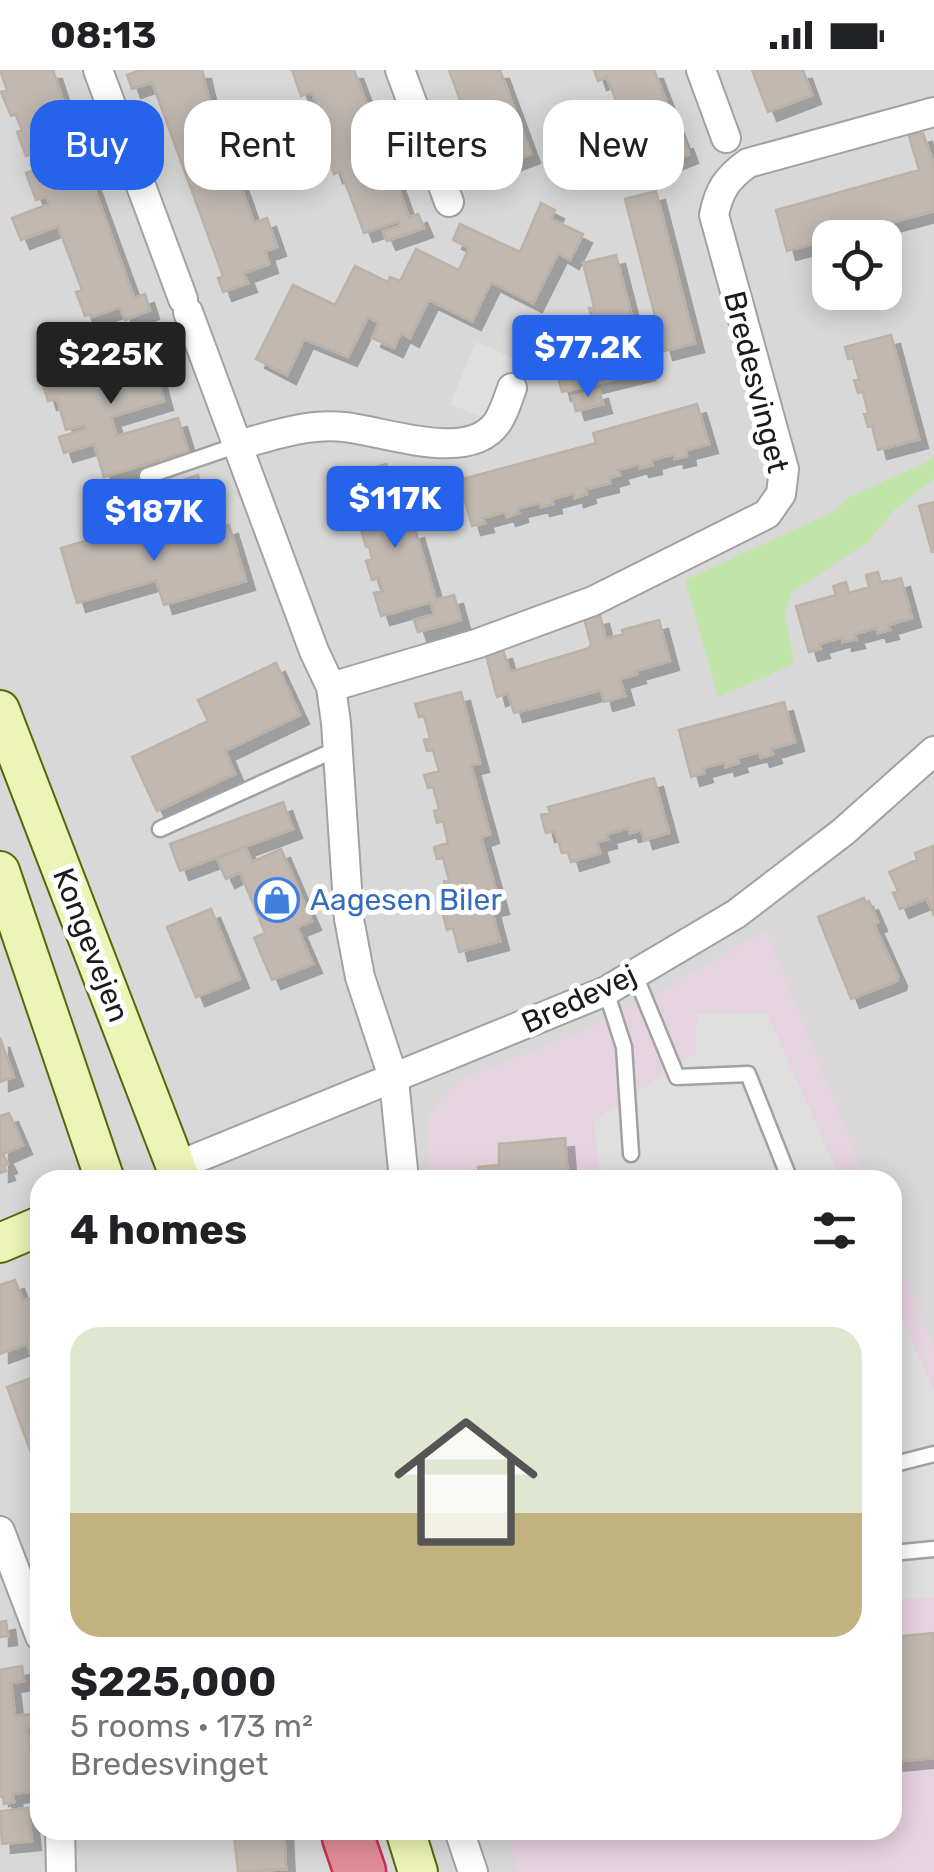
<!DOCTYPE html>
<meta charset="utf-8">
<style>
:root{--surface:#fff;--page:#f2f2f2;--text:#202124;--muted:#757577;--accent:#2563eb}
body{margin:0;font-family:Rubik,sans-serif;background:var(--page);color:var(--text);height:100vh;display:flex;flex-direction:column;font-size:38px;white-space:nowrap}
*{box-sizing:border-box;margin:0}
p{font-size:32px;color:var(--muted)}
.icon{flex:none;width:55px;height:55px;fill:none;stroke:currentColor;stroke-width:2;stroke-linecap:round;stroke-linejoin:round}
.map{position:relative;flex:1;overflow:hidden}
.panel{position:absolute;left:30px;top:1100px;width:872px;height:670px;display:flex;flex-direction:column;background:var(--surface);border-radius:30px;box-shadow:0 5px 25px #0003}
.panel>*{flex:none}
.hud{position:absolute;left:30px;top:30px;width:875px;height:90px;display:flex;gap:20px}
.tools{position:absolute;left:812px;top:150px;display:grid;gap:20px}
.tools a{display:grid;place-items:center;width:90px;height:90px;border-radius:20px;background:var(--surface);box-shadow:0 5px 25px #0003;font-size:50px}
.price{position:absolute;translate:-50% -85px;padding:0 22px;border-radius:10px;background:var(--accent);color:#fff;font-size:32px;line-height:65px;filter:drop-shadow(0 2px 5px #0008)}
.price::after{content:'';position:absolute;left:50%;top:60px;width:30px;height:22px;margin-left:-15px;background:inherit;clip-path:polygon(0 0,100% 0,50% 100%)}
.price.selected{background:#222;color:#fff}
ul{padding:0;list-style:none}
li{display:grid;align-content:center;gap:20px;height:530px;padding:0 40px}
li span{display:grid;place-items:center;height:310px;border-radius:30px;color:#555}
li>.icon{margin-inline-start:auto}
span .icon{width:180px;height:180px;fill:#fffc;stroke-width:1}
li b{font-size:42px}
h2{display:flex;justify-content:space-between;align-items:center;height:120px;padding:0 40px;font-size:42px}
.pill{padding:0 35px;border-radius:30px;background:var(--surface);box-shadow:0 5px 25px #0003;font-size:35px;line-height:90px}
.pill.selected{background:var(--accent);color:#fff}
.status{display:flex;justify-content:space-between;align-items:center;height:70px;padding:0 50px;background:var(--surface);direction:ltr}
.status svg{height:28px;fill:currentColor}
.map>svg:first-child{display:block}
</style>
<div class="status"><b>08:13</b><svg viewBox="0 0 49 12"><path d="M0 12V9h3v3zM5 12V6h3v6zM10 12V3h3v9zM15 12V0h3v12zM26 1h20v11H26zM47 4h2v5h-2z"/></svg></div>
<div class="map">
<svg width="934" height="1802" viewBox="0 0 934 1802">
<defs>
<filter id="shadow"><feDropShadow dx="9" dy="9" stdDeviation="0" flood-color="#0004"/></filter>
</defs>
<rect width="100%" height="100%" fill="#ece9e1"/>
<path fill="#d9d8d8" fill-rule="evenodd" d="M 0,0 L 934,0 L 934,1802 L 0,1802 ZM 830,168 L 885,168 L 885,222 L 830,222 ZM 40,1110 L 892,1110 L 892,1760 L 40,1760 Z"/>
<path fill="#e5d3e0" d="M 766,860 L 866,1110 L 430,1110 L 428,1046 L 462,1009 L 582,961 L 663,920 Z
M 893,1176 L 934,1279 L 934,1802 L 519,1802 L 506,1760 L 892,1760 Z"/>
<path fill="#c1e4a9" d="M 934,386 L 934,409 L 894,440 L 868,472 L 792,522 L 785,543 L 794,594 L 718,627 L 685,510 L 833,442 L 849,427 L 925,393 Z"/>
<path fill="#dfdfdf" d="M 476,272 L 523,292 L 497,354 L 450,334 Z
M 767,943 L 841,1110 L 600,1110 L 594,1051 L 696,983 L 697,944 Z
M 892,1227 L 934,1321 L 934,1527 L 893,1530 Z"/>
<path fill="#c0b8b1" stroke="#bdb1a5" stroke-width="2.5" filter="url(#shadow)" d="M 0,0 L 53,0 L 70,53 L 89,46 L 94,60 L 76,68 L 134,228 L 145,224 L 150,240 L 125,250 L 120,237 L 92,247 L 91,244 L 85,246 L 76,222 L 82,220 L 58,156 L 21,170 L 12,148 L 49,134 L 46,126 L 36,130 L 26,103 L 36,99 L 31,84 L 26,86 L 17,62 L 22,60 L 16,44 L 11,46 L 1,22 L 7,20 Z
M 140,0 L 202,0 L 210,34 L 219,31 L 229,58 L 221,61 L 254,153 L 267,148 L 277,177 L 265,181 L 269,194 L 244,203 L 248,213 L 223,222 L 218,208 L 223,206 L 152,12 L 132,19 L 127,5 Z
M 292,0 L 354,0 L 381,72 L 401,64 L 405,76 L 386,83 L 409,148 L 418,144 L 424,158 L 387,171 L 383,161 L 400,156 L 399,151 L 364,163 L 341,101 L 334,104 L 325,78 L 331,75 L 312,22 L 301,26 Z
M 449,0 L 500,0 L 531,84 L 486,101 Z
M 594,0 L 654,0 L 681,71 L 684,70 L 689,84 L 659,96 L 654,83 L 638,90 L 636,86 L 627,89 L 619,67 L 628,63 L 607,7 L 598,11 Z
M 752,0 L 803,0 L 812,25 L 768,42 Z
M 923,63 L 934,95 L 934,141 L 787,181 L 776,140 L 919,100 L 909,66 Z
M 656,121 L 695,273 L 664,281 L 625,129 Z
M 541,133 L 555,140 L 551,149 L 583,164 L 570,190 L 558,183 L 533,233 L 491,212 L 472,251 L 429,230 L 410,268 L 401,263 L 394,278 L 372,268 L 379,253 L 368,247 L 348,287 L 304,269 L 287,305 L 256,289 L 293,215 L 335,235 L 355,196 L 388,212 L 390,207 L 400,211 L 416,179 L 459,200 L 469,178 L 453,170 L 460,154 L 520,182 Z
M 616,185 L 646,301 L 562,322 L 554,291 L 549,292 L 545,277 L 572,269 L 576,284 L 604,276 L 597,250 L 593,251 L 589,238 L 594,237 L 583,193 Z
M 891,265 L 919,369 L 878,380 L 872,356 L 868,357 L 864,344 L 868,343 L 863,322 L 858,323 L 854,310 L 859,309 L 853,288 L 848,289 L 845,277 Z
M 136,270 L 145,301 L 155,298 L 164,331 L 111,347 L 117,366 L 178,348 L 188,381 L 104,407 L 94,374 L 64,383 L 59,367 L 86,359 L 85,355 L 66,360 L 57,329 L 48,331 L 38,298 L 96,281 L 94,277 L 107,273 L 108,278 Z
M 599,320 L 603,334 L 576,341 L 572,327 Z
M 697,334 L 709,374 L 686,380 L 687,386 L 675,389 L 674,384 L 652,390 L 653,395 L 640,398 L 639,394 L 618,400 L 620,405 L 609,408 L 610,413 L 586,419 L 587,424 L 575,428 L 574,423 L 552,429 L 553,434 L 541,437 L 540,433 L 518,438 L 519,443 L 507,447 L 505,442 L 483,448 L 485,453 L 472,456 L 459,410 L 596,373 L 593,363 Z
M 386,394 L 406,462 L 415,459 L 436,530 L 454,525 L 461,550 L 418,562 L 414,550 L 434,544 L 431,532 L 381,546 L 374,523 L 383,521 L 379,507 L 372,510 L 366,491 L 372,489 L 369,476 L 366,477 L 359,453 L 354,454 L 350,442 L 356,440 L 350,418 L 345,419 L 341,407 Z
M 198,405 L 203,421 L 175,429 L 170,414 Z
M 934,432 L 934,481 L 932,482 L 919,436 Z
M 142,454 L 150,478 L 229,455 L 246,511 L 164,535 L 156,510 L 77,533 L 61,478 Z
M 878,502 L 881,514 L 901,508 L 912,548 L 888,555 L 890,560 L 878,563 L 876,558 L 854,564 L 856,569 L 843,572 L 843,567 L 819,574 L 821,579 L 809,582 L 796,536 L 836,525 L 833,516 L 846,512 L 849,523 L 869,517 L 866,505 Z
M 600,545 L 606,569 L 623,564 L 622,560 L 659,550 L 670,591 L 635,601 L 637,604 L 620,609 L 625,626 L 604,632 L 601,620 L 514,643 L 508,623 L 497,627 L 486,585 L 503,580 L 510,602 L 589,578 L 591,574 L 584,549 Z
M 276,593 L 300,645 L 225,681 L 235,704 L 157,741 L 132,687 L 208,651 L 198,630 Z
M 461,622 L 480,693 L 471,695 L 490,764 L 481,767 L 500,835 L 491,837 L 500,871 L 459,882 L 453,858 L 447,860 L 439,830 L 453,827 L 451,823 L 447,824 L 444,811 L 449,810 L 443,788 L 437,789 L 434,777 L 448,773 L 443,751 L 437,753 L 434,741 L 439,739 L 433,717 L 428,718 L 424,705 L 439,701 L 433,680 L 427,681 L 424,670 L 430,668 L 424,646 L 419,647 L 415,634 Z
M 784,632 L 795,672 L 771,679 L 773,684 L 761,688 L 759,682 L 737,688 L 739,693 L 726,697 L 725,692 L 702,698 L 704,703 L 691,707 L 679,660 Z
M 654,708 L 669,763 L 644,770 L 641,760 L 630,763 L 628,758 L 607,764 L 608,769 L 597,772 L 600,783 L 571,792 L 568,782 L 562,783 L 555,761 L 546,763 L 541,745 L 550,743 L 548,737 Z
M 283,732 L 293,759 L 180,801 L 170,774 Z
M 933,776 L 934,846 L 927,828 L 900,839 L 893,823 L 898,821 L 889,802 L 917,790 L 915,783 Z
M 245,777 L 252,792 L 281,779 L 312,851 L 297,857 L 313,894 L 272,910 L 254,868 L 265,863 L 240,802 L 226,809 L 217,789 Z
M 864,828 L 866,833 L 869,831 L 878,852 L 874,854 L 898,907 L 897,911 L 851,929 L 818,847 Z
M 211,839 L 240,909 L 196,927 L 167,857 Z
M 0,968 L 14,1007 L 0,1012 Z
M 9,1043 L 23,1075 L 3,1084 L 8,1094 L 4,1096 L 6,1101 L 0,1103 L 0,1046 Z
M 565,1068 L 568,1110 L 479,1110 L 478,1097 L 499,1095 L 499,1074 Z
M 15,1210 L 23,1231 L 40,1225 L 40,1385 L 33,1388 L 7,1317 L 39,1305 L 27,1274 L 0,1284 L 0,1215 Z
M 6,1551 L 8,1566 L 0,1567 L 0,1552 Z
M 934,1563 L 934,1688 L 892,1692 L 892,1567 Z
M 22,1596 L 24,1611 L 11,1613 L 15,1646 L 40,1643 L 40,1656 L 27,1658 L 36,1721 L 13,1724 L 14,1732 L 4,1734 L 3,1726 L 0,1727 L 0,1600 Z
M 28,1738 L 32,1771 L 2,1774 L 0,1741 Z
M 259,1760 L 284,1760 L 286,1799 L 238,1802 L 234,1765 Z"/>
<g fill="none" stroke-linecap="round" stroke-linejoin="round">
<g stroke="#a2a2a2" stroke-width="19">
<path id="lane" d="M 147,406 L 238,375
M 160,759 L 337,679
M 635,905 L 677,1007 L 748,1004 L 790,1110
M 606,921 L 624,977 L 631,1084
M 892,1387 L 895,1394 L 934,1384
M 892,1483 L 934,1479"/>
</g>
<g stroke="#a2a2a2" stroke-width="32">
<path id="street" d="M 98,0 L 183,229
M 400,0 L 449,132
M 701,0 L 726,68
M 188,242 L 314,581 L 331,617 L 336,653 L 349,849 L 360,907 L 394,1010 L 404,1110
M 238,375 C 272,366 308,353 344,357 C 385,361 468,394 497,353 C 504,343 508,329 512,318
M 331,617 L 476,574 L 593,531 L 767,444 L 781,424 L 784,399 L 714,145 C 719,120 727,108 748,93 L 934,42
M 177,1096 L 606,921 L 736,844 L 843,762 L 934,681
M 0,1461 L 40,1566
M 60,1760 L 61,1802
M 459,1760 L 473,1802"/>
</g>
<g stroke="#56690b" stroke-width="42">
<path id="secondary" d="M 0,640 L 181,1110
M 0,801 L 105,1110
M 0,1173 L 40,1156
M 405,1760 L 418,1802"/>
</g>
<g stroke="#ca2e56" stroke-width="55">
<path id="highway" d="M 348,1767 L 360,1802"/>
</g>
<use href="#lane" stroke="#fff" stroke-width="14"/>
<use href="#street" stroke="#fff" stroke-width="28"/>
<use href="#secondary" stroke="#ecf4b7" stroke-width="38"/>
<use href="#highway" stroke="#e08d95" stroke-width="50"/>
</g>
<defs>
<g id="shop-ring" transform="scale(2.25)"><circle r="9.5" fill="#fff" stroke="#3f7fe0" stroke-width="1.5"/><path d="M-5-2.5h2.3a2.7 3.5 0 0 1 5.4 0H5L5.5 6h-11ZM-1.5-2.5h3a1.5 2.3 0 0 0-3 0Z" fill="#3f7fe0"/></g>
</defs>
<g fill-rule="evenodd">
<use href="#shop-ring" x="277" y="830"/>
</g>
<g text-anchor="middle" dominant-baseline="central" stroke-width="10" stroke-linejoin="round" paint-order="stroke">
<g font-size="30" fill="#1b1b1b" stroke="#fff">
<text transform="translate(756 312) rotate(76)">Bredesvinget</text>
<text transform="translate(91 875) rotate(69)">Kongevejen</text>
<text transform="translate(579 929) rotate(-25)">Bredevej</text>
</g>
<g font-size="30" fill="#366cbe" stroke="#fff" text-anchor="start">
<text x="310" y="830">Aagesen Biler</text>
</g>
</g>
</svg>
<div class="tools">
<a><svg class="icon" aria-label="locate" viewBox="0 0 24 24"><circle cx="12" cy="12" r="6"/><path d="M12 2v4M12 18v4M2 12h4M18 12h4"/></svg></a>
</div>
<b class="price" style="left:588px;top:330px">$77.2K</b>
<b class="price selected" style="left:111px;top:337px">$225K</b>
<b class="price" style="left:395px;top:481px">$117K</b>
<b class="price" style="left:154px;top:494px">$187K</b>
<div class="hud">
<a class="pill selected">Buy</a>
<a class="pill">Rent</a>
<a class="pill">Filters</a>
<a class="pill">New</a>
</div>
<section class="panel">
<h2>4 homes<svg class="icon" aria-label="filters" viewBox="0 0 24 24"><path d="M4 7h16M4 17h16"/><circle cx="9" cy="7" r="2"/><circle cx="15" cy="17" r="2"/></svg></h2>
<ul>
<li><span style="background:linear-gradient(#dfe7d0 60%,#c2b280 0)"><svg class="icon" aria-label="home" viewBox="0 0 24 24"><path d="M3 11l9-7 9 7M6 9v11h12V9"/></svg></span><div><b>$225,000</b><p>5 rooms · 173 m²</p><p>Bredesvinget</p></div></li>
</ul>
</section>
</div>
